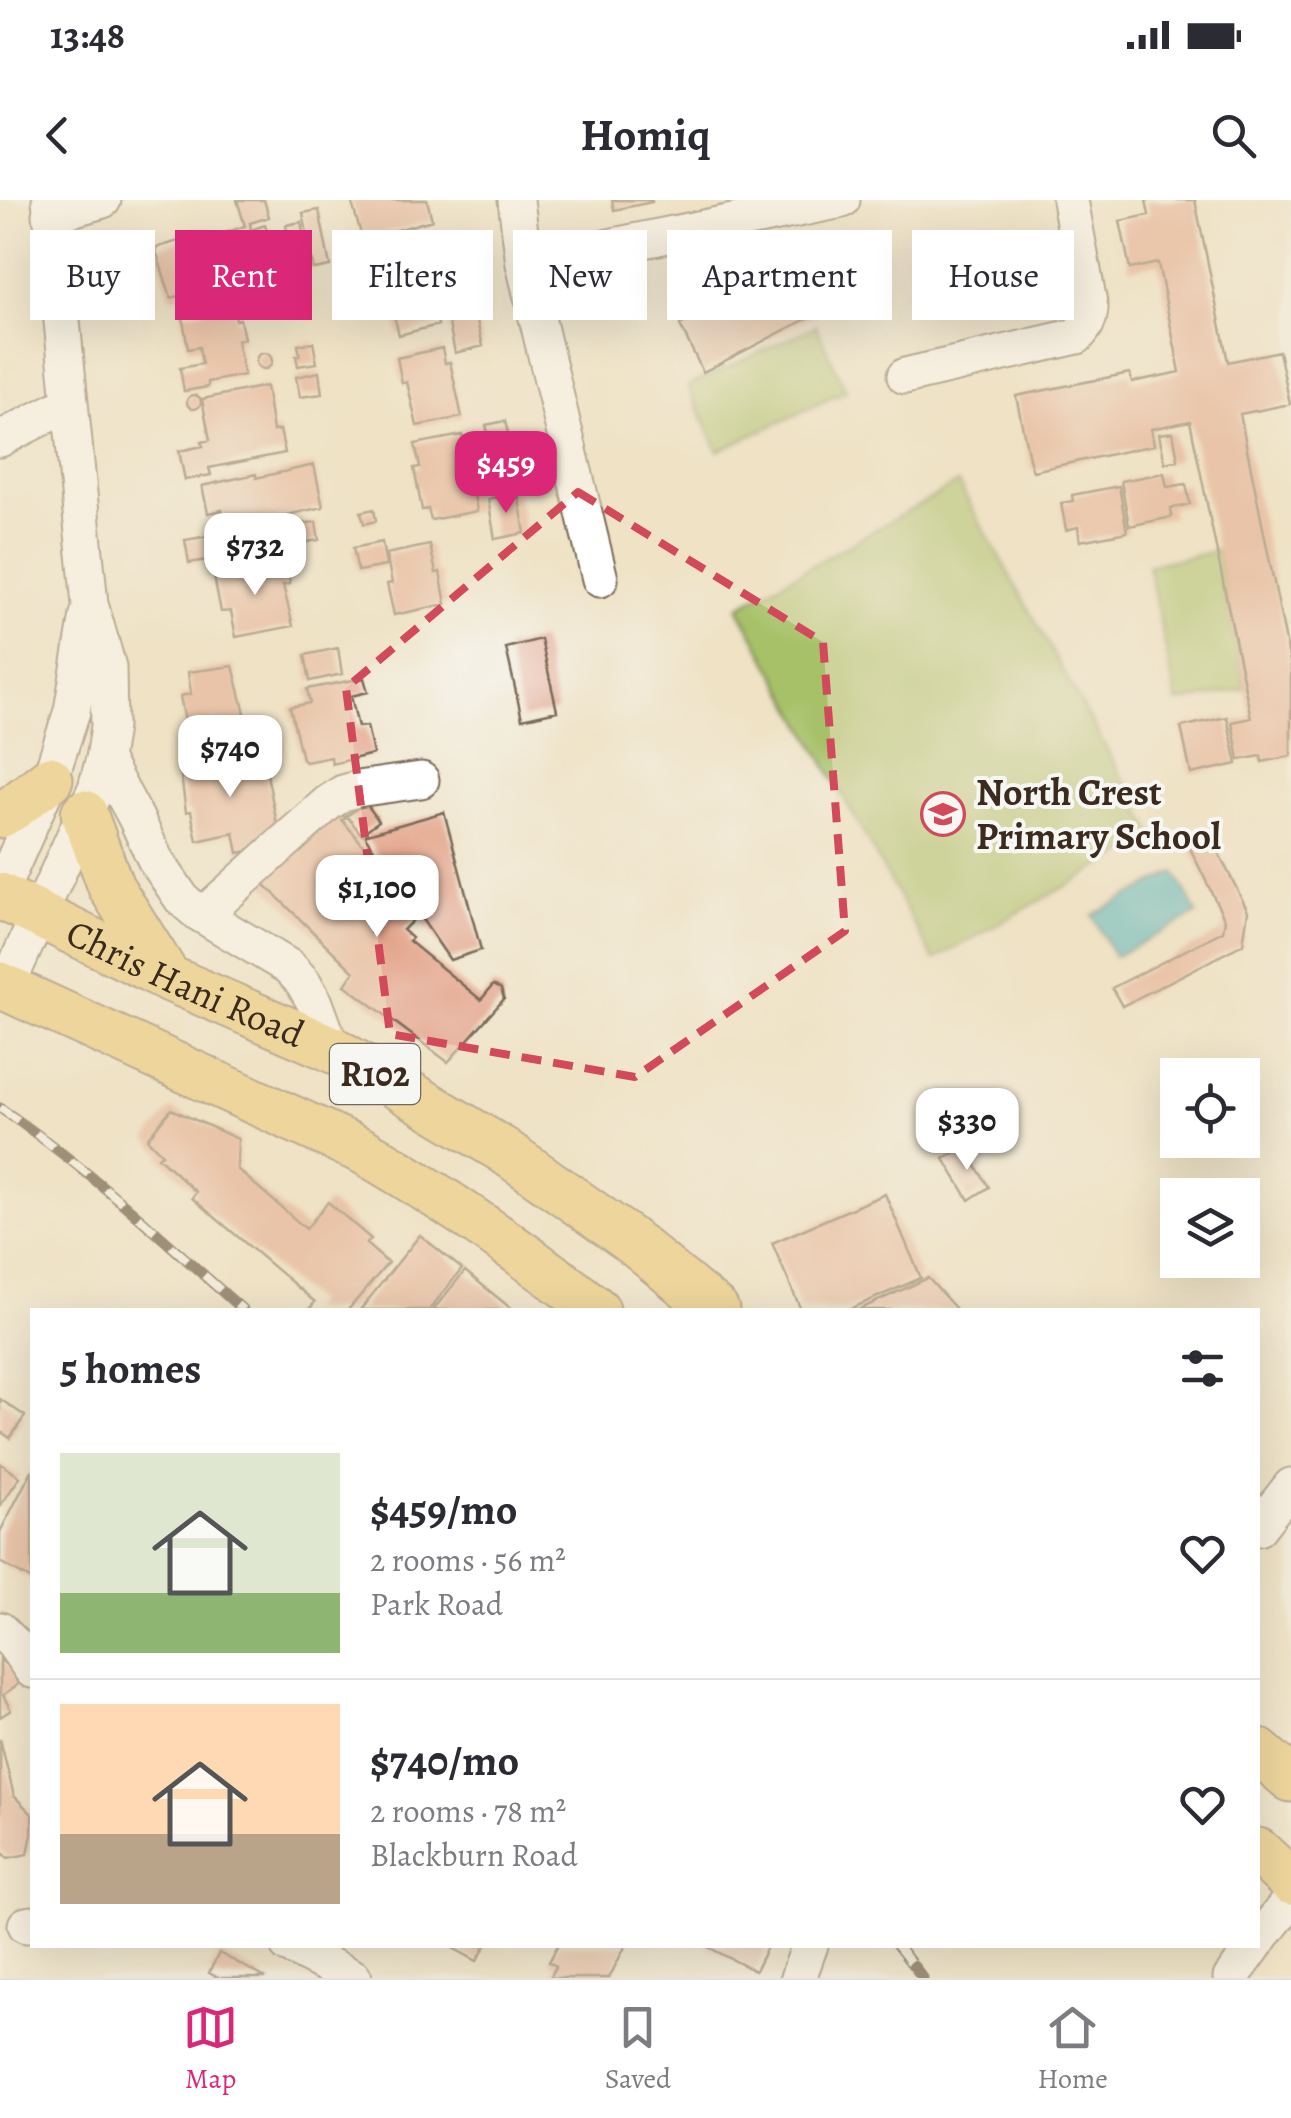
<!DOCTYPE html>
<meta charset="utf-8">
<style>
:root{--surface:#fff;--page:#f7f7f7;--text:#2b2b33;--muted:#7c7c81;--line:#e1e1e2;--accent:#db2777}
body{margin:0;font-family:Alegreya,serif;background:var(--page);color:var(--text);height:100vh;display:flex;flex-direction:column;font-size:38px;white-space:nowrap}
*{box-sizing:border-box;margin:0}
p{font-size:32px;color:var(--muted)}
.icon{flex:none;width:55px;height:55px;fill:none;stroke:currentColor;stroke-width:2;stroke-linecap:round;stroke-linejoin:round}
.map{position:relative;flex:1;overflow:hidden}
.panel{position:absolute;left:30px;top:1108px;width:1230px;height:640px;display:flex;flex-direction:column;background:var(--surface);border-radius:0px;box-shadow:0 10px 40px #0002}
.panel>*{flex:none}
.banner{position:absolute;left:30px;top:30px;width:1232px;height:90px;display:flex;gap:20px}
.controls{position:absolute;left:1160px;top:858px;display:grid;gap:20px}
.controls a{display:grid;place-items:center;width:100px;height:100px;border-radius:0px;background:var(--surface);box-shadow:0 10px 40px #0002;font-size:50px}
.price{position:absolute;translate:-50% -85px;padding:0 22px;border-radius:20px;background:#fff;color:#222;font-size:32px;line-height:65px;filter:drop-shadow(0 2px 5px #0008)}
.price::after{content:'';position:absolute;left:50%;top:60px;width:30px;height:22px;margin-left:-15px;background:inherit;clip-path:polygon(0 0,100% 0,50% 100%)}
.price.current{background:var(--accent);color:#fff}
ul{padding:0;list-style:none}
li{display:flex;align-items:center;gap:30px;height:250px;padding:0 30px}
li+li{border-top:2px solid var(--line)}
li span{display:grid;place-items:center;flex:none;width:280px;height:200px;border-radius:0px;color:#555}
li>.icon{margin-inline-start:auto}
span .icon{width:120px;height:120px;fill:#fffc;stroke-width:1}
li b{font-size:42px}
h2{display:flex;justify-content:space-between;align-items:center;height:120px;padding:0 30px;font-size:42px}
.tag{padding:0 35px;border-radius:0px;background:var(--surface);box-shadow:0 10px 40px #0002;font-size:35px;line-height:90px}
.tag.current{background:var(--accent);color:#fff}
.status{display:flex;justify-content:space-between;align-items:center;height:70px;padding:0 50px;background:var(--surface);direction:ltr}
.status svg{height:28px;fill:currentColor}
header{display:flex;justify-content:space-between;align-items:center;height:130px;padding:0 30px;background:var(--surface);font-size:45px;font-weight:700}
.tab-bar{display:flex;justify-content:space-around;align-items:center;height:140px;border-top:2px solid var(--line);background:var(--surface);font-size:28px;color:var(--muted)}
.tab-bar a{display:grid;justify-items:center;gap:5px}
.tab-bar .current{color:var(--accent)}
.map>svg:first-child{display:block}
</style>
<div class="status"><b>13:48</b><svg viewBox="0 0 49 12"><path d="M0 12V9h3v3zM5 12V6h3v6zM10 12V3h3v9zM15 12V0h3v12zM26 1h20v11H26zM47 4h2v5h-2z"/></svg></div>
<header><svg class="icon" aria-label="back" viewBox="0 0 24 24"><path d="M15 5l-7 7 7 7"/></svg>Homiq<svg class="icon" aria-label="search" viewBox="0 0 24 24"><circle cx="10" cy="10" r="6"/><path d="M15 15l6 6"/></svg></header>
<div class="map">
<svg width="1291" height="1778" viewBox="0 0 1291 1778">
<rect width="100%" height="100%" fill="#f6f6f2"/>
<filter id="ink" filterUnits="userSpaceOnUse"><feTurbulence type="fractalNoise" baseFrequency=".01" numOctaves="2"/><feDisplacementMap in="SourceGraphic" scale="20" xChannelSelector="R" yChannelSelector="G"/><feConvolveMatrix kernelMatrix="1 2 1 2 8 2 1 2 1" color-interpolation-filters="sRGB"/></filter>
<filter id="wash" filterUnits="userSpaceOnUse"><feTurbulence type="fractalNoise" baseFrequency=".0048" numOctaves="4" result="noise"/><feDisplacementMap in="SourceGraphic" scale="40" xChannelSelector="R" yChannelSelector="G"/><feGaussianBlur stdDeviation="2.25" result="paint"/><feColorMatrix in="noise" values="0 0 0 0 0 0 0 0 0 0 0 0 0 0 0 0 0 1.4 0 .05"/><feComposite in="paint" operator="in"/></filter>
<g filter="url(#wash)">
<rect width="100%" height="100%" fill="#efe2c5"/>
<path fill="#a6c167" stroke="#707642" stroke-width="2.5" d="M 816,126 L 846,191 L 718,251 L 688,186 Z
M 958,283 L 1155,636 L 934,760 L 738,407 Z
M 1217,351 L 1245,489 L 1177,503 L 1148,365 Z"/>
<path fill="#46b3c1" stroke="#406e70" stroke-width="2.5" d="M 1175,672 L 1197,714 L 1114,757 L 1092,715 Z"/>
<g id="blocks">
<path fill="#e3a186" d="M 237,0 L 264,0 L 269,17 L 250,23 L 251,30 L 265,25 L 275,58 L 263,62 L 264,67 L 217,83 L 218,86 L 171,98 L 155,48 L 182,40 L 184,47 L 245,26 Z
M 351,0 L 427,0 L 432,20 L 382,34 L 384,41 L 365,47 Z
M 612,0 L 652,0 L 652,2 L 614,10 Z
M 1146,0 L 1195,0 L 1228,162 L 1279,151 L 1290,204 L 1240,214 L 1291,467 L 1291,556 L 1262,562 L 1261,556 L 1239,560 L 1232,522 L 1251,518 L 1190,221 L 1151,229 L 1154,245 L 1033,271 L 1030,263 L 1016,196 L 1130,173 L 1132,182 L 1180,172 L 1158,63 L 1130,69 L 1120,21 L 1149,15 Z
M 319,10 L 330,66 L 314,69 L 303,13 Z
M 301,22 L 311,69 L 295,72 L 286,25 Z
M 443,50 L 453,91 L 457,90 L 462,109 L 436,115 L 438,125 L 399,135 L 389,95 L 422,87 L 414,57 Z
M 795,66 L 818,113 L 703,172 L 680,125 Z
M 233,105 L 236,120 L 240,119 L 244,139 L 237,140 L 244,175 L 208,182 L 208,187 L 184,191 L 180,168 L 202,164 L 199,147 L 188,149 L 182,114 Z
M 475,113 L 483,146 L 455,153 L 448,119 Z
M 313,142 L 317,163 L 298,166 L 296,156 L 300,156 L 298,145 Z
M 442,148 L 445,163 L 450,162 L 462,217 L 417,226 L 407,182 L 402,183 L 397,158 Z
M256 161a8 8 0 1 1 16 0a8 8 0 1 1-16 0Z
M 319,172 L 322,194 L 300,197 L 296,177 Z
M 266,186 L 273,231 L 280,230 L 285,253 L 209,268 L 211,275 L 185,280 L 179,251 L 203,246 L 201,242 L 210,240 L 202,199 Z
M187 202a7 7 0 1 1 14 0a7 7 0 1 1-14 0Z
M 505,221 L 520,282 L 501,286 L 486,225 Z
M 1173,232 L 1178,260 L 1165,263 L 1159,234 Z
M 462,235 L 466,254 L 473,253 L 478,278 L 471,279 L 477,311 L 431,320 L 428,309 L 422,310 L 414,268 L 420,267 L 415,244 Z
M 314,265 L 323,307 L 277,317 L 281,339 L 271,341 L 271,343 L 223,351 L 216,321 L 224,320 L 222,310 L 208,313 L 202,286 L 256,274 L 256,278 Z
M 1164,273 L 1167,287 L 1186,284 L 1190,304 L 1171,308 L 1172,317 L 1129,326 L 1121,281 Z
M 1119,286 L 1127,332 L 1080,341 L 1078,327 L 1066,330 L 1061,303 L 1073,301 L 1072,295 Z
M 518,293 L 525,333 L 495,339 L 488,299 Z
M 374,309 L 376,321 L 364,324 L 361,312 Z
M 316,322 L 319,340 L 289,345 L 286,326 Z
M 209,336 L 213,359 L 189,363 L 185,340 Z
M 382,342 L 386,366 L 358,371 L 353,348 Z
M 430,345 L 436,373 L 440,372 L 446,404 L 394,415 L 387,384 L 392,383 L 386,354 Z
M 278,362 L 280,370 L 287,369 L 290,384 L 283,385 L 293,426 L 236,437 L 231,411 L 221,412 L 213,372 L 236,367 L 238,371 Z
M 541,439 L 557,511 L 522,519 L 506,448 Z
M 338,448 L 342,474 L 310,481 L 305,455 Z
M 233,466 L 253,545 L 227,551 L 221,548 L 213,516 L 213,521 L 186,527 L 180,496 L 191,494 L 188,472 Z
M 364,478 L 368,492 L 351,496 L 358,527 L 367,526 L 373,554 L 332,564 L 331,557 L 306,562 L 302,559 L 290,507 L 310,503 L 307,489 Z
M 1227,517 L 1237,564 L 1191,574 L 1181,527 Z
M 213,524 L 219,550 L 192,556 L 186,530 Z
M 225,551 L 227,562 L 263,554 L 279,634 L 269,647 L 238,653 L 234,633 L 197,641 L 191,611 L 186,612 L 179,561 Z
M 365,602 L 379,621 L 361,634 L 347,616 Z
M 336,610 L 346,618 L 342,620 L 373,657 L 363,669 L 415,718 L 403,730 L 412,738 L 409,741 L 481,800 L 493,785 L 501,789 L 504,799 L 448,862 L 345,785 L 354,772 L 263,683 Z
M 444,612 L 481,750 L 450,760 L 364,635 Z
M 1210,636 L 1248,711 L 1243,744 L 1122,806 L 1112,788 L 1223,731 L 1225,720 L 1189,646 Z
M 171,909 L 238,939 L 237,969 L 306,1029 L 328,1002 L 371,1039 L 366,1044 L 388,1063 L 348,1110 L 312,1110 L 310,1108 L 315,1102 L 192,998 L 196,992 L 158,957 L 162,954 L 147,939 Z
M 964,947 L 989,987 L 969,1000 L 944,959 Z
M 885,994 L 921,1078 L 848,1110 L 801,1110 L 772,1043 Z
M 420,1035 L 462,1069 L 429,1110 L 360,1110 Z
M 465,1071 L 513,1110 L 433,1110 Z
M 928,1078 L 957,1110 L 858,1110 Z
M 0,1199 L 25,1216 L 10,1238 L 0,1231 Z
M 0,1263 L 20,1277 L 0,1306 Z
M 32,1270 L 32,1380 L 0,1362 L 0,1332 Z
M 0,1459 L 13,1471 L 18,1484 L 3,1495 L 11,1510 L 0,1517 Z
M 0,1539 L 14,1596 L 32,1614 L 32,1634 L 28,1654 L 8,1658 L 0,1650 Z
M 447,1745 L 486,1745 L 477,1761 Z
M 558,1745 L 626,1745 L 609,1778 L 550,1778 L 556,1766 L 549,1762 Z
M 704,1745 L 768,1745 L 755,1771 Z
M 219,1753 L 266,1778 L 219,1778 L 209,1773 Z"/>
</g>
</g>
<g filter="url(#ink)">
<use href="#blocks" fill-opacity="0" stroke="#7a6a58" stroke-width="2.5"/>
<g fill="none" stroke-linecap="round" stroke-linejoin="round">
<g stroke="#7a6a58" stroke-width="39">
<path id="minor" d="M 516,0 L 524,64 L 600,379
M 50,15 L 103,0
M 524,64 L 842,0
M 905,176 L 1077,136 C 1085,127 1089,121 1090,109 L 1070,0
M 0,239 L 70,203
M 104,559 L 136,618 L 155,659 L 182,699 L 197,712 L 289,767 L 303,782 L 315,803 L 332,849
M 0,692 L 50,579 L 72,511 L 88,415
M 203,715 L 328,603 L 343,593 L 357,589 L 421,580
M 6,788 L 96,588 L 104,559 L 109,527 L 108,467 L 90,404 L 50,0
M 1258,1328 L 1291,1286
M 0,1430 L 14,1444 L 32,1470
M 26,1725 L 32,1724
M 1258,1741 L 1291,1699
M 288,1745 L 354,1778
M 798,1778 L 810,1745
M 1231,1778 L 1255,1745"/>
</g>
<g stroke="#7a6a58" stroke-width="49">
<g id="major">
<path d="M 84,613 L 111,687 L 168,778"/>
<path d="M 0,615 L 14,607 L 50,579"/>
<path id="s1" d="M 0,696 L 168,778 L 332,849 L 405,891 L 503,950 L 629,1039 L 716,1110"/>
<path d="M 0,785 L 363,951 C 445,998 522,1052 597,1110"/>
<path d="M 1258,1551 L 1291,1579"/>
<path d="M 1258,1651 L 1291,1682"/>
</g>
</g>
<use href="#minor" stroke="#fff" stroke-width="35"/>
<use href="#major" stroke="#ecc669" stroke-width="45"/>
<g stroke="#3b2a1e" stroke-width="11">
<path id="rail" d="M 0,908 C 87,967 164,1040 243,1110
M 897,1745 L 923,1778"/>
</g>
<use href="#rail" stroke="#f6f6f2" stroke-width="8" stroke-dasharray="22" stroke-linecap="butt"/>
</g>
</g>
<path d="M0 0H1291V1778H0ZM 578,292 L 823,442 L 845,731 L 635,877 L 390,834 L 346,488 Z" fill="#efe2c5" fill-opacity=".55" fill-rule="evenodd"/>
<path fill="none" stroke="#d1495b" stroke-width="8" stroke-dasharray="20 12" stroke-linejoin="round" d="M 578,292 L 823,442 L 845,731 L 635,877 L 390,834 L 346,488 Z"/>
<defs>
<g id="school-ring" transform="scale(2.25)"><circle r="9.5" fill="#f6f6f2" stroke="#d1495b" stroke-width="1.5"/><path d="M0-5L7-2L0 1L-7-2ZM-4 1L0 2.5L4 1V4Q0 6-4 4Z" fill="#d1495b"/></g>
</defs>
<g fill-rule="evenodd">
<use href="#school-ring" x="943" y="614"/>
</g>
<g text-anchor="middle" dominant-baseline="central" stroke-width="8" stroke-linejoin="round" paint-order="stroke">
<rect fill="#f6f6f2" stroke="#73675e" stroke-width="2.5" x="330" y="844" width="90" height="60" rx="8"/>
<g font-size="35" font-weight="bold" fill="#3b2a1e">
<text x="375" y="874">R102</text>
</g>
<g font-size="38" font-weight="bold" fill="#3b2a1e" stroke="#f6f6f2" text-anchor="start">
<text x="976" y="592">North Crest<tspan x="976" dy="44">Primary School</tspan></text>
</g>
<g font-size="38" fill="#3b2a1e" stroke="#f6f6f2">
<text stroke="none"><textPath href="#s1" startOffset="205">Chris Hani Road</textPath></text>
</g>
</g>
</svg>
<div class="controls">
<a><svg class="icon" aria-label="locate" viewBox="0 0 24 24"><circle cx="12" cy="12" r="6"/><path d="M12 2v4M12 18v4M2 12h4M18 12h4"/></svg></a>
<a><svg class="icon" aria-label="layers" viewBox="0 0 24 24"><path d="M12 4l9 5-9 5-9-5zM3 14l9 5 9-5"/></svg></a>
</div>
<b class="price current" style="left:506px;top:316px">$459</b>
<b class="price" style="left:255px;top:398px">$732</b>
<b class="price" style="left:230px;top:600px">$740</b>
<b class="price" style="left:377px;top:740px">$1,100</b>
<b class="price" style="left:967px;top:973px">$330</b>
<div class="banner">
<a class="tag">Buy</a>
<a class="tag current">Rent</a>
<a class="tag">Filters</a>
<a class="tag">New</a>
<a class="tag">Apartment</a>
<a class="tag">House</a>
</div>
<section class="panel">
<h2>5 homes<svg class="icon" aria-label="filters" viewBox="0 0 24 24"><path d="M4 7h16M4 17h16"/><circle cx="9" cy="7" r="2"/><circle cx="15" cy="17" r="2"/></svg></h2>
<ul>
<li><span style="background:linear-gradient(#dfe7d0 70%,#8fb573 0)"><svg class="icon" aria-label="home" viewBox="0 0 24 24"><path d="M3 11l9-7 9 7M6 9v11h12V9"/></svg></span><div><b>$459/mo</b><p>2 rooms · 56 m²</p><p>Park Road</p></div><svg class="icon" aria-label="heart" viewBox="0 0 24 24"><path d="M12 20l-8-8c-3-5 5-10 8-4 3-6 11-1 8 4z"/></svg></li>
<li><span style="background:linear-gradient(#ffd9b3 65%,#b9a48a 0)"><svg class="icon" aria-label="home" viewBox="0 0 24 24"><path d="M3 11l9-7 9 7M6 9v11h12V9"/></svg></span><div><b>$740/mo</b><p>2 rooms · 78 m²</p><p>Blackburn Road</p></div><svg class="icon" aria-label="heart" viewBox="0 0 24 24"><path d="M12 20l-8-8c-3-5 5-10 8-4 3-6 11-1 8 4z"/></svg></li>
</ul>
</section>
</div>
<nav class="tab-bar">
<a class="current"><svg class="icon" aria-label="map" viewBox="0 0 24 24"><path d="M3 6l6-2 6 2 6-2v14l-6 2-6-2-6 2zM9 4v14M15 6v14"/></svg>Map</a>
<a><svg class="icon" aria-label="saved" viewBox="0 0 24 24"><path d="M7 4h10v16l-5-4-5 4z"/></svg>Saved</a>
<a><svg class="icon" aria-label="home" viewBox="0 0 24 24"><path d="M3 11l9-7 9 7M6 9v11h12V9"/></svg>Home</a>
</nav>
